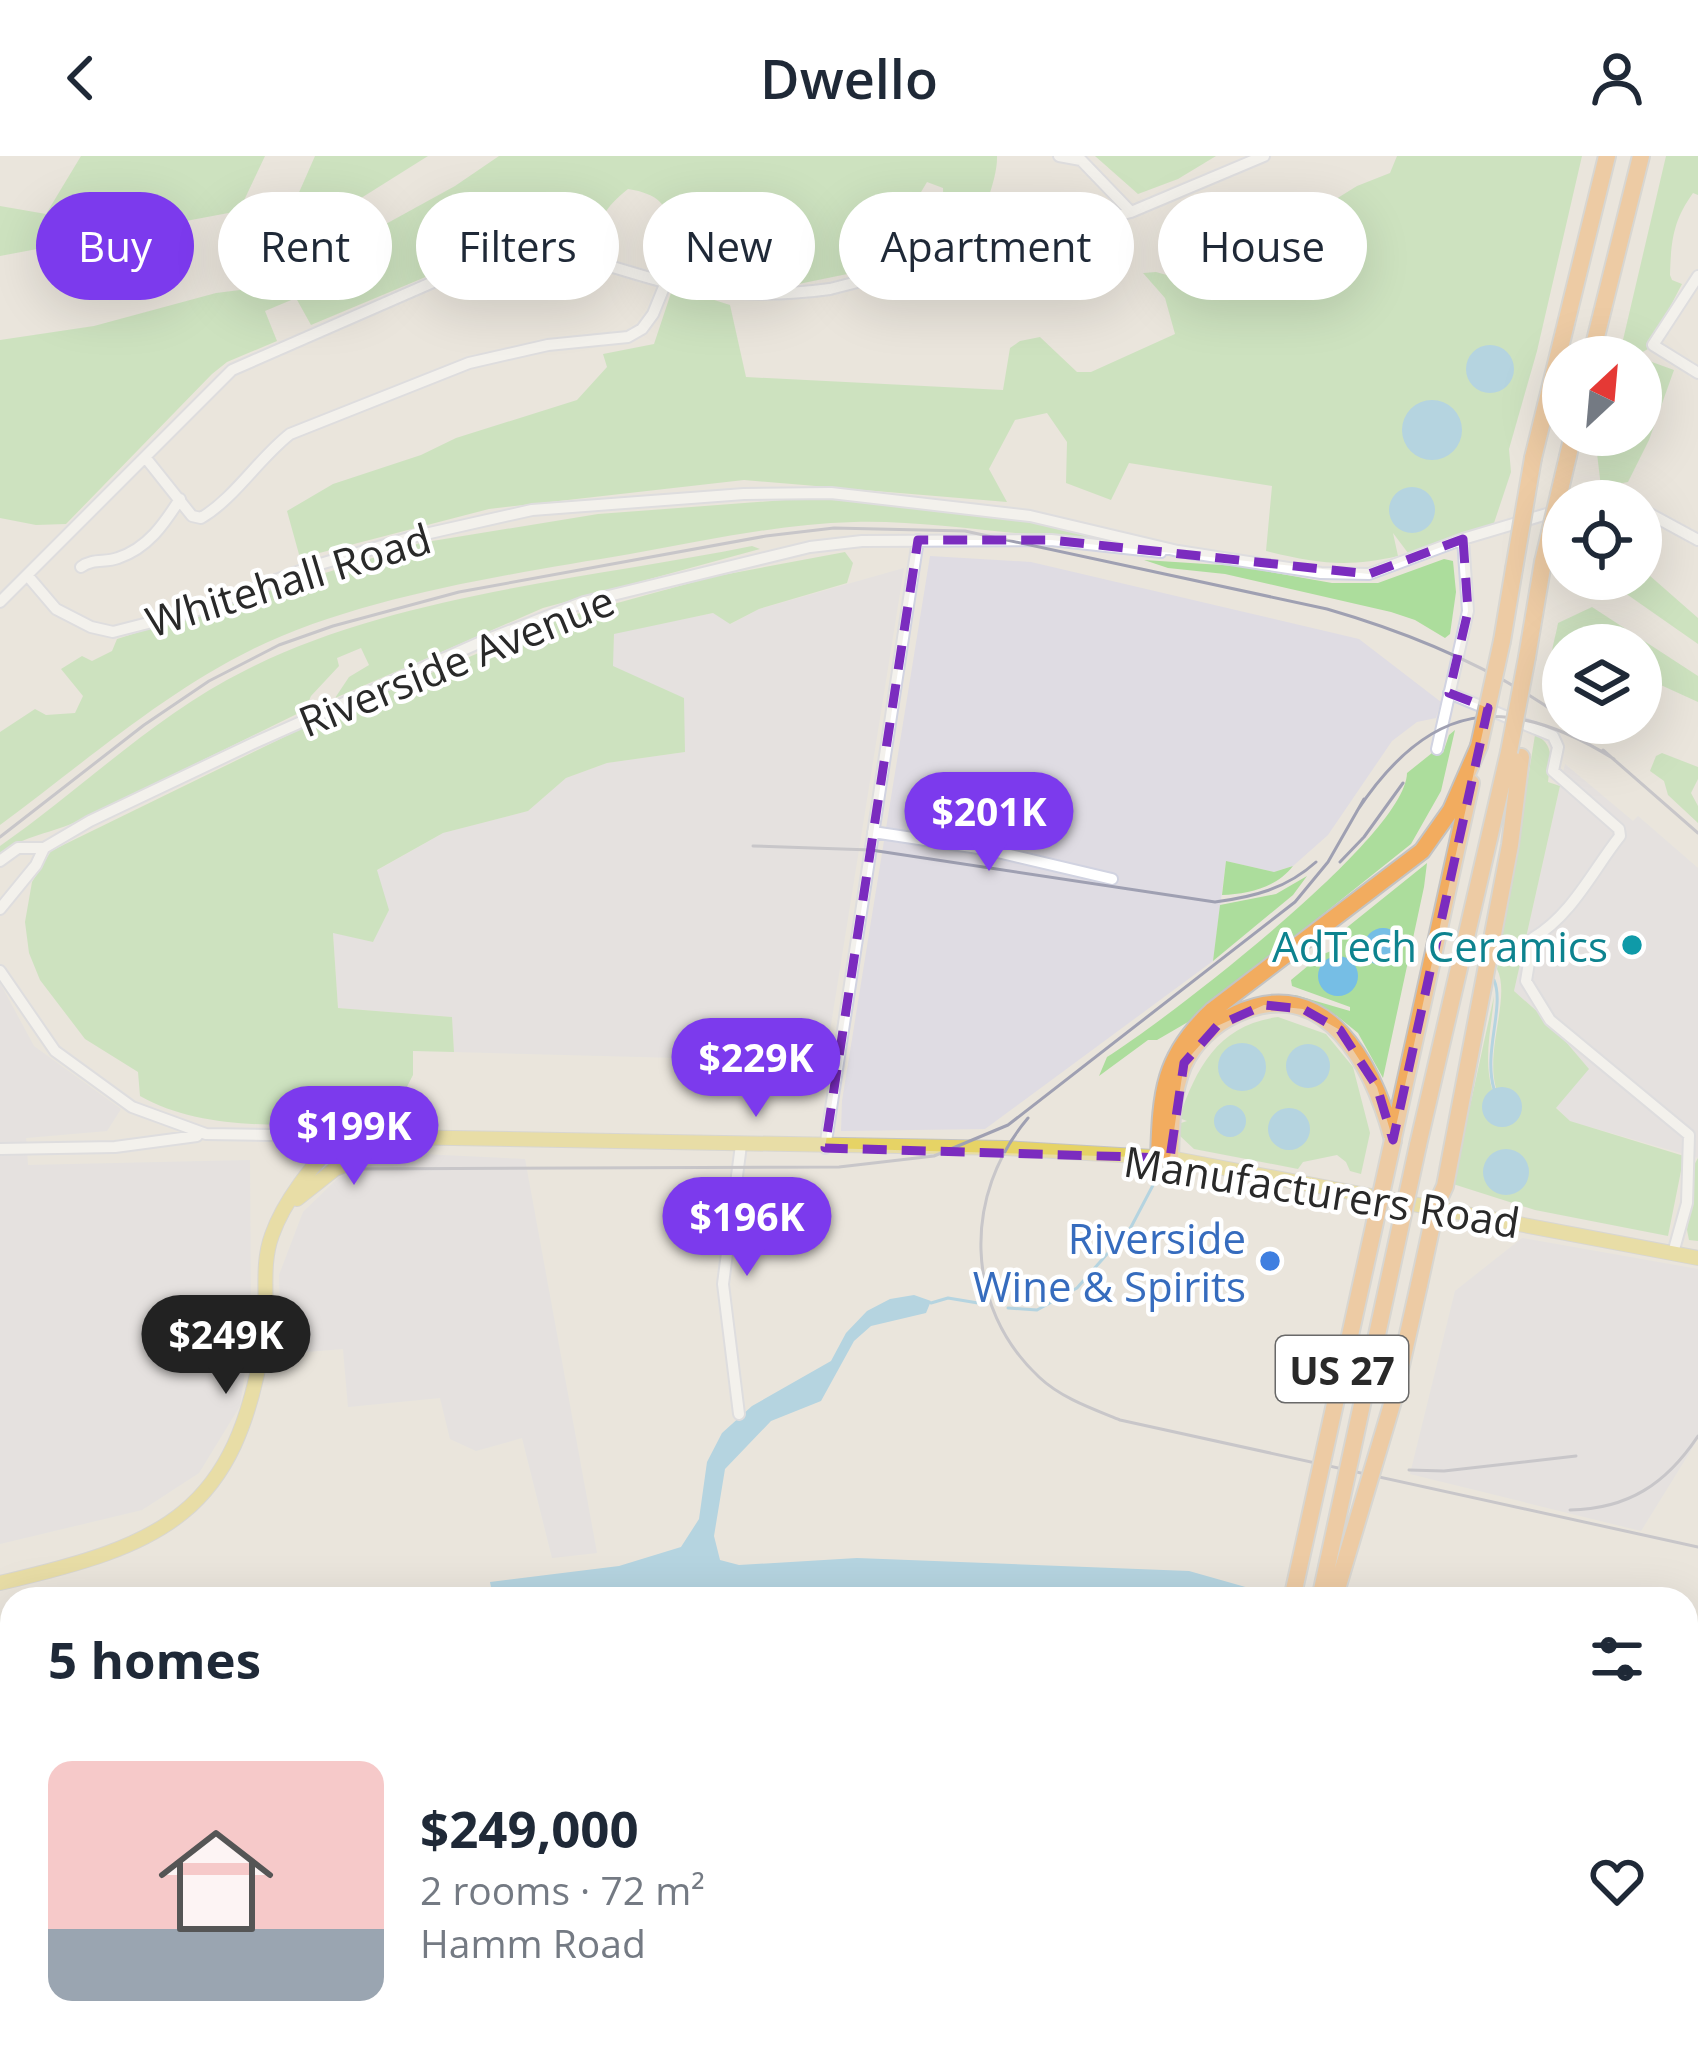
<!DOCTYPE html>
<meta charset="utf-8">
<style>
:root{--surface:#fff;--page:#f6f6f7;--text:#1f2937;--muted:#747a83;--line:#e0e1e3;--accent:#7c3aed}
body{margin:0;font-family:"Open Sans",sans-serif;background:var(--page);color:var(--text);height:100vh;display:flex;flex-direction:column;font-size:45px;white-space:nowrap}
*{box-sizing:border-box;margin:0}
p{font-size:39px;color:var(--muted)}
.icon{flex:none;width:66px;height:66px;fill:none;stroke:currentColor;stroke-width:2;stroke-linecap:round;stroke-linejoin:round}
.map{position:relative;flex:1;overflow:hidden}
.panel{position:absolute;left:0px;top:1431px;width:1698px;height:471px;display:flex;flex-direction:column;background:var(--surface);border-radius:36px 36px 0 0;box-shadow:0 12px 48px #0002}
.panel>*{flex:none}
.guide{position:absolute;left:36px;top:36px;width:1626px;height:108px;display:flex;gap:24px}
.needle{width:78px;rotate:26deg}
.fabs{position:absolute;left:1542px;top:180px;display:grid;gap:24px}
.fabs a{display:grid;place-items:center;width:120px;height:120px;border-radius:50%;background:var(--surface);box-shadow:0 12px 48px #0002;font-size:60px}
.price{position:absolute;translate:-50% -102px;padding:0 27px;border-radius:42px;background:var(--accent);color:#fff;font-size:39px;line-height:78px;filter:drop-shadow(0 3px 6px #0008)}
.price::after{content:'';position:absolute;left:50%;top:72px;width:36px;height:27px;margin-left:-18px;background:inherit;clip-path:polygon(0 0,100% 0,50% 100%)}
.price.active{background:#222;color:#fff}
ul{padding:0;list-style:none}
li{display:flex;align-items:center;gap:36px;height:300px;padding:0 48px}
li+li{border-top:3px solid var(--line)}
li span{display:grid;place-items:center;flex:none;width:336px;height:240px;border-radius:24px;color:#555}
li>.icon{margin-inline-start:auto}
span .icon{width:144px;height:144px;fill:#fffc;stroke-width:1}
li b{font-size:51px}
h2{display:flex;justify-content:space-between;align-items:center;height:144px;padding:0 48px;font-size:51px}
.pill{padding:0 42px;border-radius:54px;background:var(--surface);box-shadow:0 12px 48px #0002;font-size:42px;line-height:108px}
.pill.active{background:var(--accent);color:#fff}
header{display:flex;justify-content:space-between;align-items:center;height:156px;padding:0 48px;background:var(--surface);font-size:54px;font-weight:600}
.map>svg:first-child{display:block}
</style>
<header><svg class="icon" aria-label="back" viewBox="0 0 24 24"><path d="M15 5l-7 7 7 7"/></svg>Dwello<svg class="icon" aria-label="person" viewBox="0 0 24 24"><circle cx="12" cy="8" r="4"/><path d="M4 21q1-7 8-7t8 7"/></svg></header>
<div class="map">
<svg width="1698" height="1900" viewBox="0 0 1698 1900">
<rect width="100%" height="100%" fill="#eae5dc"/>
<path fill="#dfdce3" d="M 930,400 L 1031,406 L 1359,483 L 1441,546 L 1436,562 L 1417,566 L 1392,585 L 1328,679 L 1293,710 L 1274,716 L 1226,705 L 1213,805 L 985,973 L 841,975 L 842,945 Z
M 904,412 L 825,906 L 454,896 L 452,861 L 338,852 L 333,776 L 373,786 L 376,715 L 443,677 L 528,655 L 566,622 L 607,607 L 685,596 L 612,510 L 614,477 L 714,457 L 731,468 L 759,453 Z
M 1565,608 L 1633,665 L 1638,660 L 1698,712 L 1698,1002 L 1569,965 L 1556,951 L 1588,913 L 1549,866 L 1514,835 Z
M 0,827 L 34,890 L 121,953 L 107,975 L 26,982 L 28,1009 L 250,1004 L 251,1174 L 240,1250 L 199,1317 L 142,1354 L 0,1388 Z
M 400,997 L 525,1003 L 597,1397 L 552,1402 L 522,1282 L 476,1295 L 450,1283 L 440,1242 L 348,1251 L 343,1193 L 281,1198 L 279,1119 L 303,1056 L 338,1022 Z
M 1522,1082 L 1698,1113 L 1698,1283 L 1641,1375 L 1410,1318 L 1455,1135 Z"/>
<path fill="#acdd9c" d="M 81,0 L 265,0 L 239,55 L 0,100 L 0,50 L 46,58 Z
M 315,0 L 428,0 L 272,98 Z
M 499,0 L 997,0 C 998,25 979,62 973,90 L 945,98 L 943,32 L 927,26 L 908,58 L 897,65 L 896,108 L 784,131 L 801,80 L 740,50 L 721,51 L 671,107 L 663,101 C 672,62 673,40 628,33 C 606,50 595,67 595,95 L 544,85 L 509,86 L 311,169 L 296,142 L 265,155 L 277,185 L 227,206 L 212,218 L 66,368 L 36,369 L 0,362 L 0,184 L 94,170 L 216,137 L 273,130 L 455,30 Z
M 1095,0 L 1216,0 L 1178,23 L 1138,38 Z
M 1397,0 L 1582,0 L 1537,195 L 1509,293 L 1511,316 L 1494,367 L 1408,397 L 1393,377 L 1398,400 C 1347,412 1316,407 1266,395 L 1272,330 L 1129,307 L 1111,344 L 1066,327 L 1067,286 L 1047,257 L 1015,264 L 989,313 L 1007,346 L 744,324 L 489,353 L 300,402 L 287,355 L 333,328 L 421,299 L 456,282 L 577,244 L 607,211 L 603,198 L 654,188 L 673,131 L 730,149 L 746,221 L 1003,234 L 1010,192 L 1020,185 L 1040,181 L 1077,216 L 1091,216 L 1175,178 L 1165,142 L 1143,117 L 1156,116 L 1177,122 L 1192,101 L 1208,105 L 1238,101 L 1266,88 L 1277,72 L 1302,64 L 1357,30 L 1390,17 Z
M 1666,0 L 1698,0 L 1698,39 L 1693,37 C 1673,65 1671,85 1670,119 L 1672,124 L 1682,128 L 1648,193 L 1639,198 L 1633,193 L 1632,198 L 1639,201 L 1619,201 Z
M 1641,202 L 1674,214 L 1649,284 L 1628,326 L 1601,331 L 1596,289 L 1604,279 L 1641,279 Z
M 799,343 C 872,344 944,353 1016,364 C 1040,368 1069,370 1090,381 C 1011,381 933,364 854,366 C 778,368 705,385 630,398 C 511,418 361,440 253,493 C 160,539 83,608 0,669 L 0,576 L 35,553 L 46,559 L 75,557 L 83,540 L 61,513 L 82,500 L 92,505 L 112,495 L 117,483 L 420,387 L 598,358 Z
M 752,390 L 760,393 L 543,452 L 335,542 L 349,521 L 369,509 L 361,492 L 337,502 L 339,510 L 311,540 L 305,554 L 80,664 C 53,677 23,680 0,697 L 0,690 C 82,633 155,559 246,514 C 395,438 589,423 752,390 Z
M 845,396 L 853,407 L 847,427 L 759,453 L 730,468 L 713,457 L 614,478 L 613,510 L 684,542 L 685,596 L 607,607 L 566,622 L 528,655 L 443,677 L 377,714 L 389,754 L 373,786 L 333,777 L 338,852 L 452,861 L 454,896 L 413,895 L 413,919 L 389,966 C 309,966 213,981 140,940 L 138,916 L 85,883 L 40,824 L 29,797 L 25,766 L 32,726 L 51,695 L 317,565 L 559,463 L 712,421 Z
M 1444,403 L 1453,405 L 1456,436 L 1450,478 L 1445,482 L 1415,464 L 1391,456 L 1225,418 L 1168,412 L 1144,404 L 1237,410 L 1332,427 L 1378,427 Z
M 1641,412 L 1698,462 L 1698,488 L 1605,423 L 1641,423 Z
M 1592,451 L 1698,520 L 1698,546 L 1641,520 L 1641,489 L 1563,489 L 1563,518 L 1558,524 C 1544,510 1555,486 1558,467 Z
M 1455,574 L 1441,635 L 1411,688 L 1188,866 L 1157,884 L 1148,884 L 1099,920 L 1107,901 C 1169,862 1406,680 1407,617 L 1432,597 L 1443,597 L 1449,579 Z
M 1535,579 C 1556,588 1550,607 1548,626 L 1560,630 L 1514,835 L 1549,866 L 1589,913 L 1556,952 L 1570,965 L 1684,1000 L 1668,1080 L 1535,1054 L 1453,1028 L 1494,840 C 1492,869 1483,902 1492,933 L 1496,932 C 1485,894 1511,840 1497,813 Z
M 1662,597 L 1698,611 L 1698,623 L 1691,637 L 1698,650 L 1698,667 L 1668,639 L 1664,625 L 1650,615 L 1656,600 Z
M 1226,705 L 1274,716 L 1293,710 C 1276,732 1248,738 1222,739 Z
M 1427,707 L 1424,731 L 1383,922 L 1358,877 L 1337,860 L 1279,839 L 1295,839 L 1350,855 L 1350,851 L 1292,830 L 1291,824 L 1321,799 L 1336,793 L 1335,781 Z
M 1307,720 L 1293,739 L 1213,805 L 1220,749 L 1276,738 Z
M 1278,861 L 1326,878 L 1353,911 L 1370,977 L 1361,1018 L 1350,1015 L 1346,1006 L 1337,999 L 1303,1006 L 1298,1013 L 1194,993 L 1179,979 L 1178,968 L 1187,965 L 1179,962 C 1197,910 1219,869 1278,861 Z
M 1698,1002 L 1698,1085 L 1689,1084 L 1687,1074 L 1694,1009 Z"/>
<path fill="#76bee5" d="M1466 213a24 24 0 1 1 48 0a24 24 0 1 1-48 0Z
M1402 274a30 30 0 1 1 60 0a30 30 0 1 1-60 0Z
M1389 354a23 23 0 1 1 46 0a23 23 0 1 1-46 0Z
M1364 791a19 19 0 1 1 38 0a19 19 0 1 1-38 0Z
M1318 820a20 20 0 1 1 40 0a20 20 0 1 1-40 0Z
M1218 911a24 24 0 1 1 48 0a24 24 0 1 1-48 0Z
M1286 910a22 22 0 1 1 44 0a22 22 0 1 1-44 0Z
M1482 951a20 20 0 1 1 40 0a20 20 0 1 1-40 0Z
M1214 965a16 16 0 1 1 32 0a16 16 0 1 1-32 0Z
M1268 973a21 21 0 1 1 42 0a21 21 0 1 1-42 0Z
M1483 1016a23 23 0 1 1 46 0a23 23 0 1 1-46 0Z
M 914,1139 L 931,1145 L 926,1157 L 871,1170 L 854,1185 L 821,1245 L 771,1265 L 725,1313 L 714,1380 L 720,1404 L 739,1409 L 857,1402 L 1189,1415 L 1288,1443 L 479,1443 L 493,1441 L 490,1426 L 619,1410 L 681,1391 L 699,1363 L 707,1306 L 722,1277 L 752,1250 L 831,1205 L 846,1177 L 867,1155 L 890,1143 Z
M 1686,1528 L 1698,1533 L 1698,1900 L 0,1900 L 0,1543 L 12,1538 L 12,1890 L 1686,1890 Z"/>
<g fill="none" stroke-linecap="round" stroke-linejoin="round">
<path stroke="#76bee5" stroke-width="3" d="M 1494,824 C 1505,850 1483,896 1494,933
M 931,1147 L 948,1142 L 984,1148
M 1008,1152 L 1037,1154 L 1077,1132 L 1131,1071 L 1161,1014"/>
<g stroke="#d1d3e1" stroke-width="14">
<path id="minor" d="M 1059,0 L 1081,4 L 1131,56
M 1698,120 L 1653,189 L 1698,217
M 145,301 L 192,360 L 201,362 C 235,342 258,303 290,278 L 469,207 L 548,189 L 628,181 L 642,173 L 653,158 L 666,126
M 1592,345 L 1617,345
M 1641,353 L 1698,384
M 81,411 C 93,402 105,407 118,402 C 148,392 164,368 180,343
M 27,419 L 56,453 L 91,471 L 113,476 L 195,455 L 310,411 L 412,381 L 532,354 L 744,338 L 831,337 L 1030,360 L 1178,395 L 1321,417 L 1369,418 L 1463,383 L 1557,355
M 0,446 L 232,214 L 495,99 C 559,89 601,109 661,125 C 718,140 772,141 830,133 L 1131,56 L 1264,0
M 1449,537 L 1553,580 L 1558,591 L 1553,615 L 1619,673 L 1620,680 C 1593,714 1572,759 1533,782 L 1526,825 L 1550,864 L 1689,979 L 1687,1047 L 1673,1097
M 1437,593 L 1468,455 L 1463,383
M 873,676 L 985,693 L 1112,723
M 44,692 L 90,665 L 254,587 L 481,486 L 584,446 L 810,391 L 862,385 L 1051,384 L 1161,396
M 0,705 L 18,692 L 44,692
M 0,753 L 36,709 L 44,692
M 0,815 L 55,895 L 132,951 L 206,978 L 339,980
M 825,992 L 918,384
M 0,993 L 115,991 L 197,980
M 739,1258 L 723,1128 L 741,989"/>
</g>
<g stroke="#c3c3c3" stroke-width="16">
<path id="major" d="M 297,1043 L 335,1013 L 403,985
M 0,1427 C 163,1389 237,1359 264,1180 C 269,1146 260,1111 272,1079 C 285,1042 314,1009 339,980 L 1005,992 L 1170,1002 L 1698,1102"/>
</g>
<g stroke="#c3c3c3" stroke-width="20">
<path id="highway" d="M 1591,201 L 1641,0
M 1568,300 L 1573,279
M 1533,302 L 1607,0
M 1502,485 L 1514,413
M 1527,501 L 1543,406
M 1393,982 L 1471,627
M 1418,989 L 1509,596
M 1159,1002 C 1161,937 1163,900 1213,854 L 1422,695 L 1451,654 L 1479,590
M 1170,1002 C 1171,971 1171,939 1183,910 C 1193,887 1214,868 1236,858 C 1327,815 1374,912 1393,984
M 1419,1129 L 1436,1050 L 1445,1030 L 1510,689 L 1521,601
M 1191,1900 L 1194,1890
M 1222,1900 L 1224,1890"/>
</g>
<use href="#minor" stroke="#fff" stroke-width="10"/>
<use href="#major" stroke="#e6d365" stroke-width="14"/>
<use href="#highway" stroke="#f2ac5f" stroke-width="16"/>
<path stroke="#9fa0b2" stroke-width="3" d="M 1603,594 L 1698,677
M 1357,655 C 1429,546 1505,535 1614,603
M 0,681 L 144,569 L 209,525 L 279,489 L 333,470 L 459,436 L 766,380 L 834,372 L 965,375 L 1327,453 C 1410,477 1493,511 1563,562
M 753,690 L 871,694 L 1215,746 C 1253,741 1286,733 1316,706
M 1340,706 L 1364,681 L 1403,627
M 1028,962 C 963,1039 964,1151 1039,1221 C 1061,1242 1093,1253 1120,1264 L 1698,1391
M 350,1013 L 839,1011 L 934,1000 L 1008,969 L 1295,746 L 1328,706 L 1364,643
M 1409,1314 L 1444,1315 L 1576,1300
M 1570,1354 C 1628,1353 1666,1328 1698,1280"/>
<g stroke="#c3c3c3" stroke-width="20" stroke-linecap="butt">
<path id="highway-bridge" d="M 1543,406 L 1568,300
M 1514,413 L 1533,302
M 1479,590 L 1502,485
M 1509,596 L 1527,501
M 1292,1443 L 1393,984
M 1320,1443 L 1418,989
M 1334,1443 L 1393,1245 L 1419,1129"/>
</g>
<use href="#highway-bridge" stroke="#f2ac5f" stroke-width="16"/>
</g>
<path d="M0 0H1698V1900H0ZM 1463,383 L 1468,455 L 1449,537 L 1488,552 L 1393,984 L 1377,931 L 1340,874 L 1303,853 L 1264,849 L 1217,870 L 1184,907 L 1170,1002 L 825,992 L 918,384 L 1051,384 L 1369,418 Z" fill="#eae5dc" fill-opacity=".55" fill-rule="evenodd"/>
<path fill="none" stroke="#7b2cbf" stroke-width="9" stroke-dasharray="24 15" stroke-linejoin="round" d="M 1463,383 L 1468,455 L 1449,537 L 1488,552 L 1393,984 L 1377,931 L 1340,874 L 1303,853 L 1264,849 L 1217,870 L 1184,907 L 1170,1002 L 825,992 L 918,384 L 1051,384 L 1369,418 Z"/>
<circle fill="#0f9aa8" stroke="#fff" stroke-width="4.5" cx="1632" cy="789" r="12"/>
<circle fill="#3f7fe0" stroke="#fff" stroke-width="4.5" cx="1270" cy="1105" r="12"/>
<g text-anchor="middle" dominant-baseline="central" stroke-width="9" stroke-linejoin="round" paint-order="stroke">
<rect fill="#fff" stroke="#696969" stroke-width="3" x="1276" y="1180" width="132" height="66" rx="9"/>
<g font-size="39" font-weight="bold" fill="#292929">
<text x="1342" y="1213">US 27</text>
</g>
<g font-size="42" fill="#292929" stroke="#fff">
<text transform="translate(288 423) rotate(-17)">Whitehall Road</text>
<text transform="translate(456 504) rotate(-22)">Riverside Avenue</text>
<text transform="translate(1322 1035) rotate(9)">Manufacturers Road</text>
</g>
<g font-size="42" fill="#0d838f" stroke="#fff" text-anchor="end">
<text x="1608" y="789">AdTech Ceramics</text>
</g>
<g font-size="42" fill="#366cbe" stroke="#fff" text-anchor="end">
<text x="1246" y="1081">Riverside<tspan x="1246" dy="48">Wine &amp; Spirits</tspan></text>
</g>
</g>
</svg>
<div class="fabs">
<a><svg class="needle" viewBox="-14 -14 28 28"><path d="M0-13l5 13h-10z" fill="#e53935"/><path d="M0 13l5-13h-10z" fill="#747a83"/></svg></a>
<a><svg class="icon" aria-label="locate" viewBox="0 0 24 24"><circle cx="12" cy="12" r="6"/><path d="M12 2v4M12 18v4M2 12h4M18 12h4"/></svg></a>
<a><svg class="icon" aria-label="layers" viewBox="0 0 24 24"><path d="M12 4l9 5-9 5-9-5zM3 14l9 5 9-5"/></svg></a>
</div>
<b class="price" style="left:989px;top:718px">$201K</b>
<b class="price" style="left:756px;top:964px">$229K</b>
<b class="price" style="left:354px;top:1032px">$199K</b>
<b class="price" style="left:747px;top:1123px">$196K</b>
<b class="price active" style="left:226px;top:1241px">$249K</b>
<div class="guide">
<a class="pill active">Buy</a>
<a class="pill">Rent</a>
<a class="pill">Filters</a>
<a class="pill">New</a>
<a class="pill">Apartment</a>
<a class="pill">House</a>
</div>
<section class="panel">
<h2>5 homes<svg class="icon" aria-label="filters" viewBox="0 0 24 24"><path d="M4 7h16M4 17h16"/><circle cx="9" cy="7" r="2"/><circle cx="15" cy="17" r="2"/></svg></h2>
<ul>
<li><span style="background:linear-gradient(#f6c9c9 70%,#9aa5b1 0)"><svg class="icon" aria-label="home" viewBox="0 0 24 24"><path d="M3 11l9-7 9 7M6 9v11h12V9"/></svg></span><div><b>$249,000</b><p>2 rooms · 72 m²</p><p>Hamm Road</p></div><svg class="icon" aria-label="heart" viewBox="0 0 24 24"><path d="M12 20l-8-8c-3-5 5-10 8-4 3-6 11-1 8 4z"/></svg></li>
</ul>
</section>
</div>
